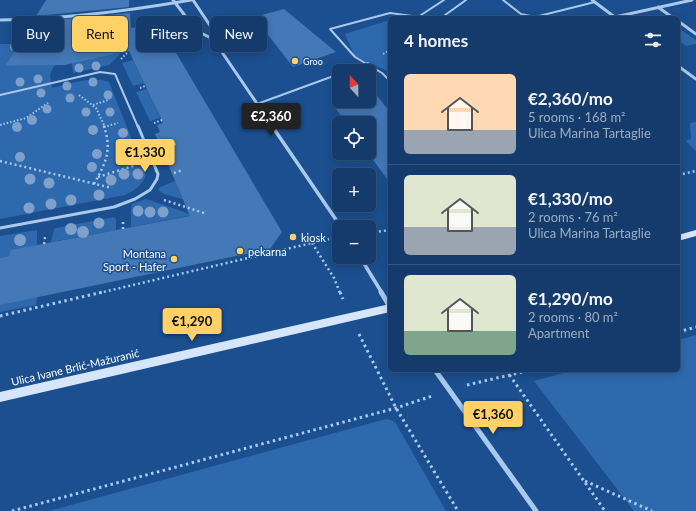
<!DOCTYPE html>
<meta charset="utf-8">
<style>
:root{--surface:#143b6b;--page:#214673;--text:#f1f3f6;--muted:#9dadc1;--line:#33557e;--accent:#ffd166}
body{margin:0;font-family:Lato,sans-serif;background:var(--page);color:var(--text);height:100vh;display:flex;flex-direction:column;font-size:15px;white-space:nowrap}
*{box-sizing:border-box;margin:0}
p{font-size:13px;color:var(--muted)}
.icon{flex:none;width:22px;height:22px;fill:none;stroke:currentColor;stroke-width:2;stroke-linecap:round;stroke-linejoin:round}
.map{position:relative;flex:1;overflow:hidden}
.details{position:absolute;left:388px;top:16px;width:292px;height:356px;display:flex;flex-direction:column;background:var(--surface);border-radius:6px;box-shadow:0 2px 10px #0003,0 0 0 1px var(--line)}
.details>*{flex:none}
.guide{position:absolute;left:12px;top:16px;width:316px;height:36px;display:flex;gap:8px}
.needle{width:26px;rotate:339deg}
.buttons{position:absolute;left:332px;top:64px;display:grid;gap:8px}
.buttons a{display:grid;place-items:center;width:44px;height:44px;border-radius:6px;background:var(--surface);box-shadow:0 2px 10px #0003,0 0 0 1px var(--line);font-size:20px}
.price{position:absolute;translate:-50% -34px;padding:0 9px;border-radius:4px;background:var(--accent);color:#111;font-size:13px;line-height:26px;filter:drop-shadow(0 1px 2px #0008)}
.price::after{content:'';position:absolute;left:50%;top:24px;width:12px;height:9px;margin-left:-6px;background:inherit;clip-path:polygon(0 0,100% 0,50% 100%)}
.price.current{background:#222;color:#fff}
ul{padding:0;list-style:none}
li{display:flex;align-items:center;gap:12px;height:100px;padding:0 16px}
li+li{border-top:1px solid var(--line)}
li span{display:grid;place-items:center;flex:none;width:112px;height:80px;border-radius:6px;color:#555}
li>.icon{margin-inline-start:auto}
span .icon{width:48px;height:48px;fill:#fffc;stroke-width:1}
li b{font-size:17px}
h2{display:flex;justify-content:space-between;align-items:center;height:48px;padding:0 16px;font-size:17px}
.tag{padding:0 14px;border-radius:6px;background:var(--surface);box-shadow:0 2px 10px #0003,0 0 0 1px var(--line);font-size:14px;line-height:36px}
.tag.current{background:var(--accent);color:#111}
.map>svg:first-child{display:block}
</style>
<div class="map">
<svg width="696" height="511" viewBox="0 0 696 511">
<rect width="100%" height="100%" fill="#1b4f8f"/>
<path fill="#2e69ad" d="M 390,20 L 390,72 L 355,57 L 345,34 Z
M 678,28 L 696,40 L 696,44 L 686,46 L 678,40 Z
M 0,44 L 19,44 L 5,66 L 55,65 L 50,74 L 52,88 C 69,84 92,75 109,82 L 146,175 C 142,186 135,190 125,195 L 0,219 Z
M 121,53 L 109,65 L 73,73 L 72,63 Z
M 133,60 L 144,83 L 133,86 L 122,63 Z
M 147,89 L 160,118 L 150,121 L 136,92 Z
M 696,122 L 696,151 L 686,141 L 691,139 L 690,123 Z
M 175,181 L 182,198 L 194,193 L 200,204 L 164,194 L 158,190 L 160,187 Z
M 146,199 L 193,215 L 131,227 L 131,211 L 132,204 Z
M 114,217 L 116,220 L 116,230 L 51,242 L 54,229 L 56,228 Z
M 37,230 L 37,245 L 9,256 L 0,258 L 0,236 Z
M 37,297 L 36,305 L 0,312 L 0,304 Z
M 696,335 L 696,511 L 634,511 L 534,381 L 574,370 L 678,370 L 678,340 Z
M 386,419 L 391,420 L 395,422 L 446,511 L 49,511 Z"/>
<path fill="#4478b7" d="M 46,0 L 129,0 L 129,7 L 36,16 Z
M 284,9 L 336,52 L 293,67 L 254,17 Z
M 130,13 L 131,28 L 159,24 L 282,232 L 270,249 L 0,305 L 0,258 L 9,256 L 11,250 L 190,216 L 155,134 L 160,132 L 157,125 L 163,123 L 129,51 L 65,65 L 5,66 L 33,22 Z
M 374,92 L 390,112 L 390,183 L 368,153 L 369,123 L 347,123 L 336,109 L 354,101 L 369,101 L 369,94 Z"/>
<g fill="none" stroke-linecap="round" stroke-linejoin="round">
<path stroke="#a9c9ee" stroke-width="2" stroke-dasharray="1.5 2" stroke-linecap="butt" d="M 383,54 L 390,50
M 121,59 L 128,52
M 140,88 L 145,86
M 79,95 L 96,108 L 105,127
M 93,105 L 108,100
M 154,123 L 162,120
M 0,125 L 26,118 L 48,103
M 104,127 L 118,123"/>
<path stroke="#a9c9ee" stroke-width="2.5" stroke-dasharray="2 3" stroke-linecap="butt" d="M 103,127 L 108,126
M 164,147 L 178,143
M 0,161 L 112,188
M 174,173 L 183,170
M 678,175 L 696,171
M 98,177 L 136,165
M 94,184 C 106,162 112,151 104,126
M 164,200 L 204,213
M 123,222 L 123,229
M 369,233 L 390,230
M 312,243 L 334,278 L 340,293
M 44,244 L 45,237
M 99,293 L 329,239"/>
<path stroke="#a9c9ee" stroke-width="3" stroke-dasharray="2.5 3.5" stroke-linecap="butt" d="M 340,292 L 343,299
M 0,316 L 103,292
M 678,332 L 696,327
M 359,334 L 396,408 L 458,511
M 506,370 L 605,511
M 467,385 L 531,370
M 585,481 L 652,511
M 12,511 L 396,408 L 432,396"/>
<path stroke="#a9c9ee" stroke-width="2" d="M 503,0 L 521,14 L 535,17 L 595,2
M 418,17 L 444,0
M 441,18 L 466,0
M 608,18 L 615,17
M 347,71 L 368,63
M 390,81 L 382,73 L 355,57 L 330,29 L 390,13 L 427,18
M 0,95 L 100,72 L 115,74 L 138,127
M 257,104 L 339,74"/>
<path stroke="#a9c9ee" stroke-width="3" d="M 0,228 L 114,207 L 135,199 L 150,190 L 157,179 L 158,174 L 138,126"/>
<path stroke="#a9c9ee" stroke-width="3" d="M 173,0 L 197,31 L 213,39 L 273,127
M 193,0 L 213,30 L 213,39
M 592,0 L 616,18
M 658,7 L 673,18
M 615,17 L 692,0
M 0,20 C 64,19 128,11 191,0
M 678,21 L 696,34
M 678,66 L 696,79"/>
<path stroke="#a9c9ee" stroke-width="3.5" d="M 272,126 L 341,227
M 360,257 L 382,293"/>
<path stroke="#a9c9ee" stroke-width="5" d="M 381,292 L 390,307
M 435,370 L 536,511"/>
<path fill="#d6e6fa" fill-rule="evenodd" d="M 696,230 L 696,236 L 678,241 L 678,235 Z
M 390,304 L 390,312 L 0,402 L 0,392 Z"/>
</g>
<g fill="#7ea0ca">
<circle cx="14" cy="47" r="4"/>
<circle cx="96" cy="66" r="4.5"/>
<circle cx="79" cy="68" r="4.5"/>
<circle cx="38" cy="79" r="4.5"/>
<circle cx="20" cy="82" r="4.5"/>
<circle cx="93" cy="82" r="4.5"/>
<circle cx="67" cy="86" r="4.5"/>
<circle cx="41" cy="93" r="4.5"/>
<circle cx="108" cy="95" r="4.5"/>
<circle cx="70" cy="98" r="4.5"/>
<circle cx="47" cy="109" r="4.5"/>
<circle cx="86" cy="112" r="4.5"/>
<circle cx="110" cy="112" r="4.5"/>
<circle cx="32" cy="120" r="5"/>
<circle cx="17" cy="127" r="5"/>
<circle cx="93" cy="130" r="5"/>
<circle cx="123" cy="133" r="5"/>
<circle cx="97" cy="154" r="5"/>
<circle cx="133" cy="154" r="5"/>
<circle cx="20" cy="157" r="5"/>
<circle cx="92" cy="167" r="5"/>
<circle cx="124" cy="174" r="5.5"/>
<circle cx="138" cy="174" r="5.5"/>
<circle cx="30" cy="179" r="5.5"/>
<circle cx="111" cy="180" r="5.5"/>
<circle cx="49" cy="183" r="5.5"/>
<circle cx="99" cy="195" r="5.5"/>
<circle cx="71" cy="200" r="5.5"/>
<circle cx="51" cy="204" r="5.5"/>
<circle cx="29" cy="208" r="5.5"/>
<circle cx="138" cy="211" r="5.5"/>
<circle cx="150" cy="212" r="5.5"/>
<circle cx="163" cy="212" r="5.5"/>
<circle cx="99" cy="223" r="5.5"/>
<circle cx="71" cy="229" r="6"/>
<circle cx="83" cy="232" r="6"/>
<circle cx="20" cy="240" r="6"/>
</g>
<g fill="#ffd166" stroke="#1b4f8f" stroke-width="1.5">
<circle cx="295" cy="61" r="4"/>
<circle cx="293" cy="237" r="4"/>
<circle cx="240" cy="251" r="4"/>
<circle cx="174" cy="259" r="4"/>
</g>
<g text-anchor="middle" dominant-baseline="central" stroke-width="3" stroke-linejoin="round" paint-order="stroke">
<g font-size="9" fill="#fff" stroke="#1b4f8f" text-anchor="start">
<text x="303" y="61">Groo</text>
</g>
<g font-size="11" fill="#fff" stroke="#1b4f8f" text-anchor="start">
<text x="301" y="237">kiosk</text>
<text x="248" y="251">pekarna</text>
<text x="166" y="253" text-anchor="end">Montana<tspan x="166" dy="13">Sport - Hafer</tspan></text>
</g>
<g font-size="11" fill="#fff" stroke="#1b4f8f">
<text transform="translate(75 367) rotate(-13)">Ulica Ivane Brlić-Mažuranić</text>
</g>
</g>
</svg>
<div class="buttons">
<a><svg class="needle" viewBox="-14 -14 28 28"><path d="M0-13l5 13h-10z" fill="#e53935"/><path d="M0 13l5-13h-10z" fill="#9dadc1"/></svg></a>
<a><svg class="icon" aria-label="locate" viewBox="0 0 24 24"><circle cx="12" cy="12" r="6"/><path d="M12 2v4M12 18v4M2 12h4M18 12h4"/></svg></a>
<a>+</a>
<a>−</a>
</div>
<b class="price current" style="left:271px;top:137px">€2,360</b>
<b class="price" style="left:145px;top:173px">€1,330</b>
<b class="price" style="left:192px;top:342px">€1,290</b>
<b class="price" style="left:493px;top:435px">€1,360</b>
<div class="guide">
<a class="tag">Buy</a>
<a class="tag current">Rent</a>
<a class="tag">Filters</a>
<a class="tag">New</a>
</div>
<section class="details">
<h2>4 homes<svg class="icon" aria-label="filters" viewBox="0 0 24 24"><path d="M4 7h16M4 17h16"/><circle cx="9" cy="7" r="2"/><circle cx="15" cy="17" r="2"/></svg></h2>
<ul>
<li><span style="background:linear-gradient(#ffd9b3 70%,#9aa5b1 0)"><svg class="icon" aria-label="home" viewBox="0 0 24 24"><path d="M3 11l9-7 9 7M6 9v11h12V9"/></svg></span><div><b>€2,360/mo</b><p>5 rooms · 168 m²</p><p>Ulica Marina Tartaglie</p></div></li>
<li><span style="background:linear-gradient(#dfe7d0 65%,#9aa5b1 0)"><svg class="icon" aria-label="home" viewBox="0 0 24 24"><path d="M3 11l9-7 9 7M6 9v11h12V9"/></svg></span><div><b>€1,330/mo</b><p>2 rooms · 76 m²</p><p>Ulica Marina Tartaglie</p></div></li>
<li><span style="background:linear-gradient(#dfe7d0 70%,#7fa58c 0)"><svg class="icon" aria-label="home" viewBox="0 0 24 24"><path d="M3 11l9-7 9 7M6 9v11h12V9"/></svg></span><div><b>€1,290/mo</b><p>2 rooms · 80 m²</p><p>Apartment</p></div></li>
</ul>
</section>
</div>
